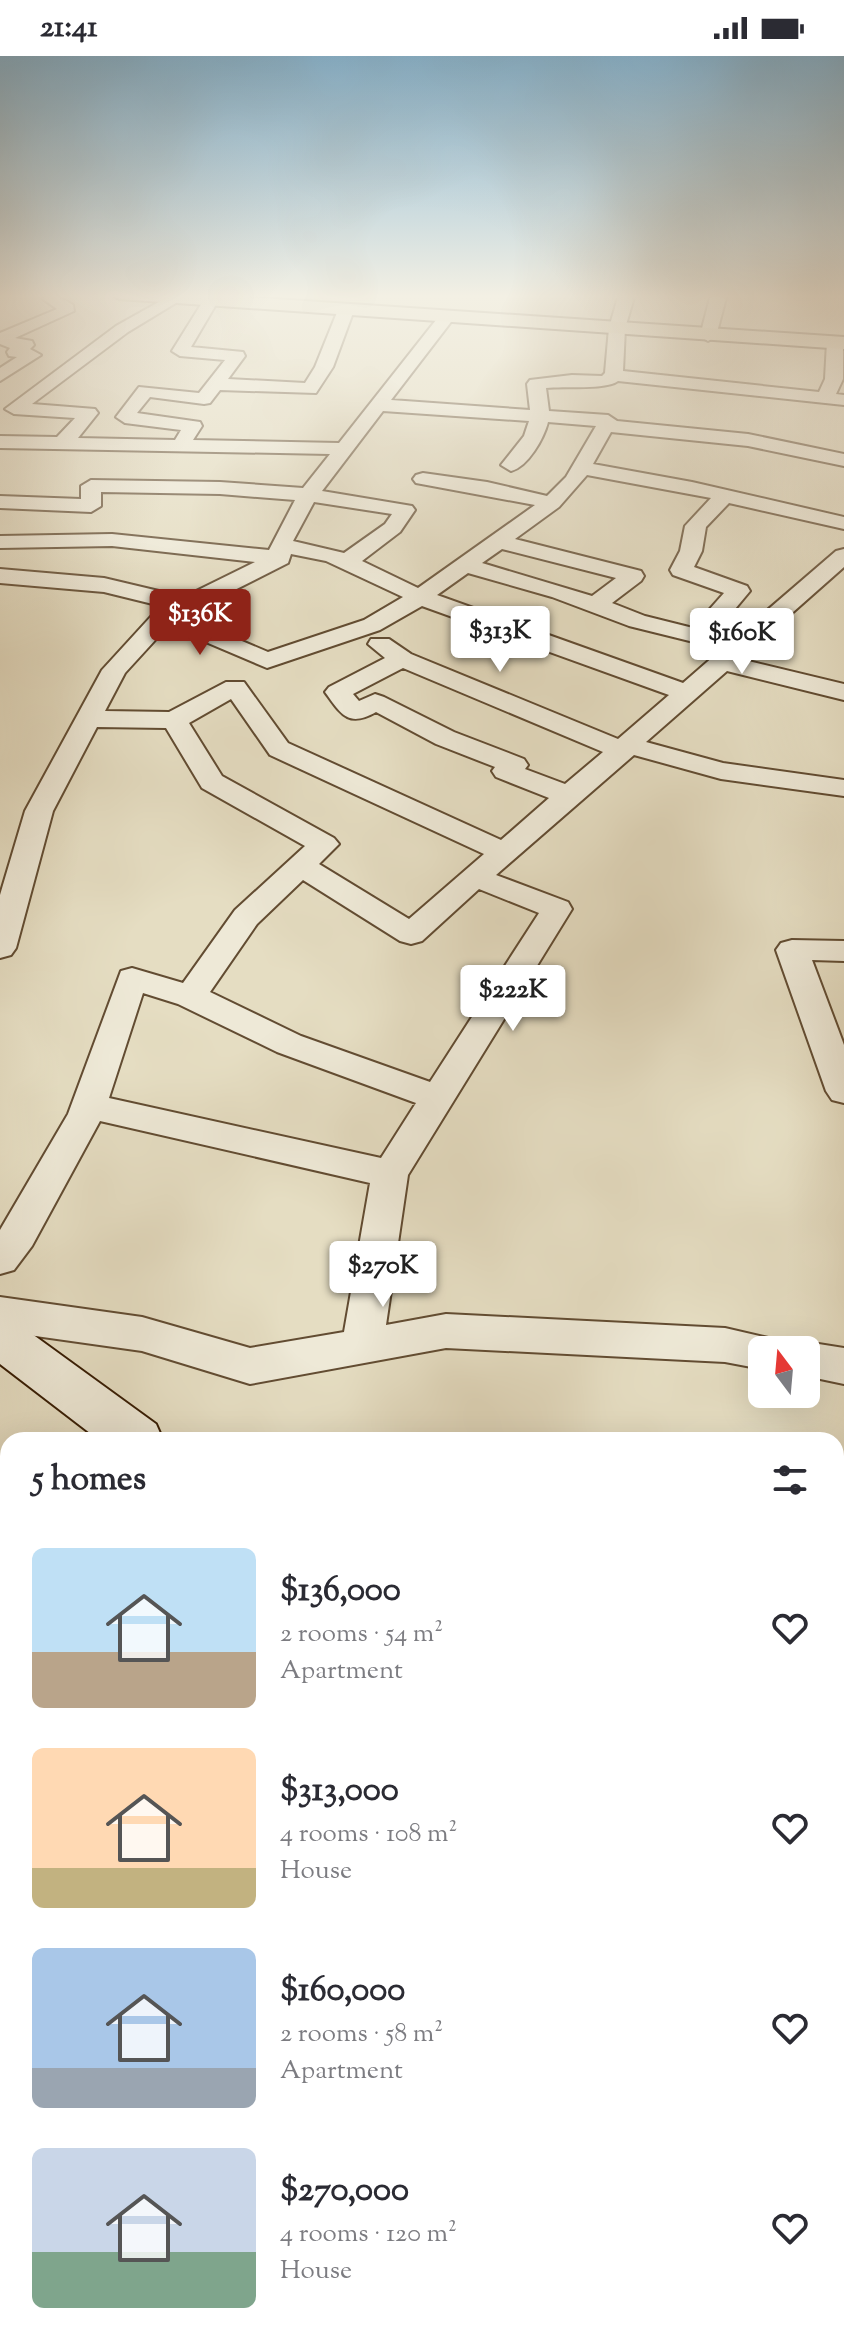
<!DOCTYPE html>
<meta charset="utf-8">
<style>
:root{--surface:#fff;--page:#f2f2f3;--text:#2b2b33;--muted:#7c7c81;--accent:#8f2418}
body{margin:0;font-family:"Sorts Mill Goudy",serif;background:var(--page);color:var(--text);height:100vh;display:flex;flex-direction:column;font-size:30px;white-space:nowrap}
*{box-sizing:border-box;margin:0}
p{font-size:26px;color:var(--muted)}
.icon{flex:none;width:44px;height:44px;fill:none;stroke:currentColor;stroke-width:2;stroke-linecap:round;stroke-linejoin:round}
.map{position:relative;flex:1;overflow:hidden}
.sheet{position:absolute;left:0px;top:1376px;width:844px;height:914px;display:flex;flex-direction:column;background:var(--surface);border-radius:24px 24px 0 0;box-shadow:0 8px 32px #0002}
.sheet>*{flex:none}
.needle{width:52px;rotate:344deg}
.controls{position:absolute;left:748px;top:1280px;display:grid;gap:16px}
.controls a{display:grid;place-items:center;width:72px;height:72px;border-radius:12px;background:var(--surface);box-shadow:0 8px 32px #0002;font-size:40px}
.price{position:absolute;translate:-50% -68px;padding:0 18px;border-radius:8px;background:#fff;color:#222;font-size:26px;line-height:52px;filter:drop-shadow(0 2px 4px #0008)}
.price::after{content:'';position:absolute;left:50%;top:48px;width:24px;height:18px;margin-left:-12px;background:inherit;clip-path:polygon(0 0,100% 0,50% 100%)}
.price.active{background:var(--accent);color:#fff}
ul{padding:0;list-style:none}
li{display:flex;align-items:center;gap:24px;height:200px;padding:0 32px}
li span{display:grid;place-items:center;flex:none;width:224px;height:160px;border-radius:12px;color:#555}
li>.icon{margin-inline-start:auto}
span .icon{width:96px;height:96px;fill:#fffc;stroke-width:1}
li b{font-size:34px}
h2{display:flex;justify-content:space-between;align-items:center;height:96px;padding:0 32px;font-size:34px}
.status{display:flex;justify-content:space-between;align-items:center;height:56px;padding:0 40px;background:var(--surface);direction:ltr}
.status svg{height:22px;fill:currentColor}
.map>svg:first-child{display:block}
</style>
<div class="status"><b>21:41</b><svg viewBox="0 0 49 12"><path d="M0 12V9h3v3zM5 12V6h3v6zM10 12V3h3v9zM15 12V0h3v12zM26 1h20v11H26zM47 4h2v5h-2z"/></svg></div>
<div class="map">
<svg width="844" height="2289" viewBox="0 0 844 2289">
<rect width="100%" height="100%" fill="#e5ddc2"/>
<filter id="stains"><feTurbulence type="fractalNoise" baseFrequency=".0025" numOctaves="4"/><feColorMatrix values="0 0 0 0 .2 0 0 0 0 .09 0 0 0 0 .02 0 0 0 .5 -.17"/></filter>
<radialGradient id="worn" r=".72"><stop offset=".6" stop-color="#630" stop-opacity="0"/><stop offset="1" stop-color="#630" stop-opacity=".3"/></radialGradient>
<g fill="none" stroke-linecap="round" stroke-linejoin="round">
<g stroke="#624c32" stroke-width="4">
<path id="minor" d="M 48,238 L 65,238 L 61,242 L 73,249 L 74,255 L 15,282 L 32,285 L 34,289 L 30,293 L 41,299 L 0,325 L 0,312 L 17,301 L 9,300 L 7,296 L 10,292 L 0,288 L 0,277 L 57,253 L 43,243 Z
M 173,238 L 184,242 L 128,276 L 32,348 L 95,353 L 98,357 L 78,382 L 175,384 L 181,374 L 125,367 L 116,361 L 139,331 L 199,337 L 225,304 L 180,300 L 172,295 L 205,242 L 210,240 L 218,245 L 191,291 L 243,296 L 245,300 L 228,323 L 305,327 L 315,311 L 338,254 L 346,249 L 354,254 L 333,311 L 316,337 L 220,334 L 210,347 L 204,348 L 150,341 L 137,357 L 200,366 L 202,370 L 193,384 L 339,387 L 440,259 L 446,257 L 454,262 L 391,344 L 530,354 L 527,328 L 530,324 L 572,319 L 602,320 L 605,317 L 609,272 L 619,238 L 635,238 L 625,272 L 623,315 L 819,336 L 825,323 L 827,286 L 835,281 L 843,286 L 843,323 L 836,338 L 844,339 L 844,349 L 618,325 C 607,334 563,330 546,332 L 549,355 L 608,359 L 617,365 L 748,378 L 844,398 L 844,410 L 748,390 L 611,376 L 593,408 L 692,426 L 844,461 L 844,473 L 729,447 L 706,471 L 702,495 L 694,511 L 747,530 L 750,535 L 715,577 L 735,582 L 836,495 L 844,493 L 844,511 L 740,603 L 844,628 L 844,644 L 727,615 L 646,686 L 723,707 L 844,724 L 844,740 L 721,723 L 634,699 L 496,819 L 568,846 L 572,853 L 408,1119 L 386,1269 L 446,1258 L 725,1272 L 777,1284 L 782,1294 L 762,1294 L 762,1313 L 725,1306 L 446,1292 L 250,1328 L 142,1295 L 0,1275 L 0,1241 L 142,1261 L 250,1292 L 344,1276 L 370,1127 L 100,1065 L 32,1190 L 14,1214 L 0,1218 L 0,1174 L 68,1058 L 121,915 L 132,912 L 183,927 L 235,854 L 305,790 L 202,732 L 166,672 L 97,671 L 53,755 L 16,892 L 11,899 L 0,902 L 0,839 L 25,755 L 102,614 L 156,555 L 165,551 L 104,536 L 0,527 L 0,513 L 104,522 L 184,541 L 255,506 L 112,490 L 0,492 L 0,480 L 112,478 L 269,494 L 295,444 L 220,438 L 101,436 L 101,450 L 91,456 L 0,452 L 0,440 L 81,443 L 81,430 L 91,424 L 220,426 L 303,432 L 330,398 L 0,392 L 0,380 L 57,381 L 75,362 L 14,358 L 5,353 L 116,270 ZM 383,355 L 529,365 L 524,380 L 501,409 L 511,415 C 528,411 544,382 548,366 L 596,370 L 566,421 L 547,440 L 487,426 L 423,417 L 416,419 L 413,423 L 416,427 L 535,449 L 418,532 L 362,505 L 400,476 L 415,454 L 412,450 L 322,435 ZM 587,419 L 711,442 L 685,470 L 680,495 L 670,514 L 673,519 L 724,537 L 693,572 L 645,560 L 612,547 L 641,525 L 644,520 L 641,515 L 515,483 L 559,451 ZM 314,446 L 392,458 L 385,468 L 344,497 L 293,485 ZM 502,493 L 616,522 L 592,540 L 482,507 ZM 291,498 L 326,505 L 403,541 L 364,564 L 268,596 L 183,560 L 288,507 ZM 468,517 L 552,541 L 629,570 L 722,593 L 683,627 L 437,539 ZM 422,550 L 669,639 L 618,683 L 411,598 L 389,583 L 371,583 L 368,588 L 385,602 L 329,631 L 325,636 C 341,658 348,672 376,656 L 436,688 L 495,711 L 492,715 L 496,721 L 549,742 L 501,784 L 288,687 L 244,626 L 226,626 L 169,656 L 105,655 L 125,617 L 168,570 L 267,612 L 380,574 ZM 403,612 L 603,696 L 565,728 L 525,713 L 528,709 L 524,703 L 454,676 L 384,641 L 375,638 L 359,645 L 353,638 ZM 231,643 L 270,699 L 484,798 L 409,863 L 319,808 L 339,788 L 334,782 L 222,720 L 189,667 ZM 303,824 L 400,885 L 411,888 L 422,885 L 479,833 L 539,857 L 430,1026 L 301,980 L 210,936 L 257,868 ZM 143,937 L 178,948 L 277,996 L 416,1047 L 381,1102 L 109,1042 Z
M 711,238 L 727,238 L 716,280 L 708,285 L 700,280 Z
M 792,884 L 844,885 L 844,905 L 812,904 L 844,989 L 844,1047 L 832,1044 L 826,1035 L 776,894 L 781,887 Z
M 806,1286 L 844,1292 L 844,1328 L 806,1320 L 806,1294 L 789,1294 Z
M 8,1878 L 8,1943 L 0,1947 L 0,1882 Z"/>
</g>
<g stroke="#361b02" stroke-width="4">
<path id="secondary" d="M 0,1261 L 17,1267 L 156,1368 L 163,1384 L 99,1384 L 0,1308 Z
M 836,1840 L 844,1844 L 844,1911 L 836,1907 Z"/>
</g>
<g stroke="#361b02" stroke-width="4">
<path id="primary" d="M 110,238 L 200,238 L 844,281 L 844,293 L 119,243 Z"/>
</g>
<use href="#minor" fill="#eee9d7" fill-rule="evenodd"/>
<use href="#secondary" fill="#eee9d7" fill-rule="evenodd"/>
<use href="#primary" fill="#e5ddc2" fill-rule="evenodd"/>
</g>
<linearGradient id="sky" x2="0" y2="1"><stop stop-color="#87b7d5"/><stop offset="0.43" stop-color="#f3f0e4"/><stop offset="1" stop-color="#f3f0e4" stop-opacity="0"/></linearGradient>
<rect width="844" height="559" fill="url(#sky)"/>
<rect width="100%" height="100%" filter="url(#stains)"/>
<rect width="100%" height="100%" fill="url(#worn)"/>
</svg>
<div class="controls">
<a><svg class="needle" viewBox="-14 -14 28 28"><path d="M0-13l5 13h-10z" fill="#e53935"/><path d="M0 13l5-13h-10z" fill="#7c7c81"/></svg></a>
</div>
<b class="price active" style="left:200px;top:601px">$136K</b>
<b class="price" style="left:500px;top:618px">$313K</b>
<b class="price" style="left:742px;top:620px">$160K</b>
<b class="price" style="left:513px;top:977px">$222K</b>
<b class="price" style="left:383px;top:1253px">$270K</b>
<section class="sheet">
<h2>5 homes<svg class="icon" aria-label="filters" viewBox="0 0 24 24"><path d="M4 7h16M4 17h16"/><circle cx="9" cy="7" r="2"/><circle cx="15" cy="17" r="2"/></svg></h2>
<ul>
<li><span style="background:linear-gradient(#bfe0f5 65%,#b9a48a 0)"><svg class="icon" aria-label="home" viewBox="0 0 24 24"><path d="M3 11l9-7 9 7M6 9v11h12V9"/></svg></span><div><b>$136,000</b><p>2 rooms · 54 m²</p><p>Apartment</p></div><svg class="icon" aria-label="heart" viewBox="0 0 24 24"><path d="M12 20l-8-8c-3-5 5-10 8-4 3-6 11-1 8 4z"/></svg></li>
<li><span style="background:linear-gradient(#ffd9b3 75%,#c2b280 0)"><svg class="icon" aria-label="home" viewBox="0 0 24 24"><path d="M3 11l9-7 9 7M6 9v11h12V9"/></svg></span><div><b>$313,000</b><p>4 rooms · 108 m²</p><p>House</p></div><svg class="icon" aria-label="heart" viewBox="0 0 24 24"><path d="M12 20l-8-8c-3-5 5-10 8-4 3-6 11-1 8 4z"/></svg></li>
<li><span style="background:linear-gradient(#a9c7e8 75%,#9aa5b1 0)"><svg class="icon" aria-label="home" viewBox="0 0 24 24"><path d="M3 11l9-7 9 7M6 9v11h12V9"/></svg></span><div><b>$160,000</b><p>2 rooms · 58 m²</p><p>Apartment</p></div><svg class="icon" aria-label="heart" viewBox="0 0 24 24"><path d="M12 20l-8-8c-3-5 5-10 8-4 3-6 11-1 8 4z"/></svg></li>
<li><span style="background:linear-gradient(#c9d6e8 65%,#7fa58c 0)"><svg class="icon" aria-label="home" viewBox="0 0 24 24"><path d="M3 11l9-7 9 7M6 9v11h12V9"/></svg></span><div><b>$270,000</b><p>4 rooms · 120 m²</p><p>House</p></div><svg class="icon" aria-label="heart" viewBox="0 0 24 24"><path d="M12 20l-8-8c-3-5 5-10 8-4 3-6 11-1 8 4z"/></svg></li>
</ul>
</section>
</div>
